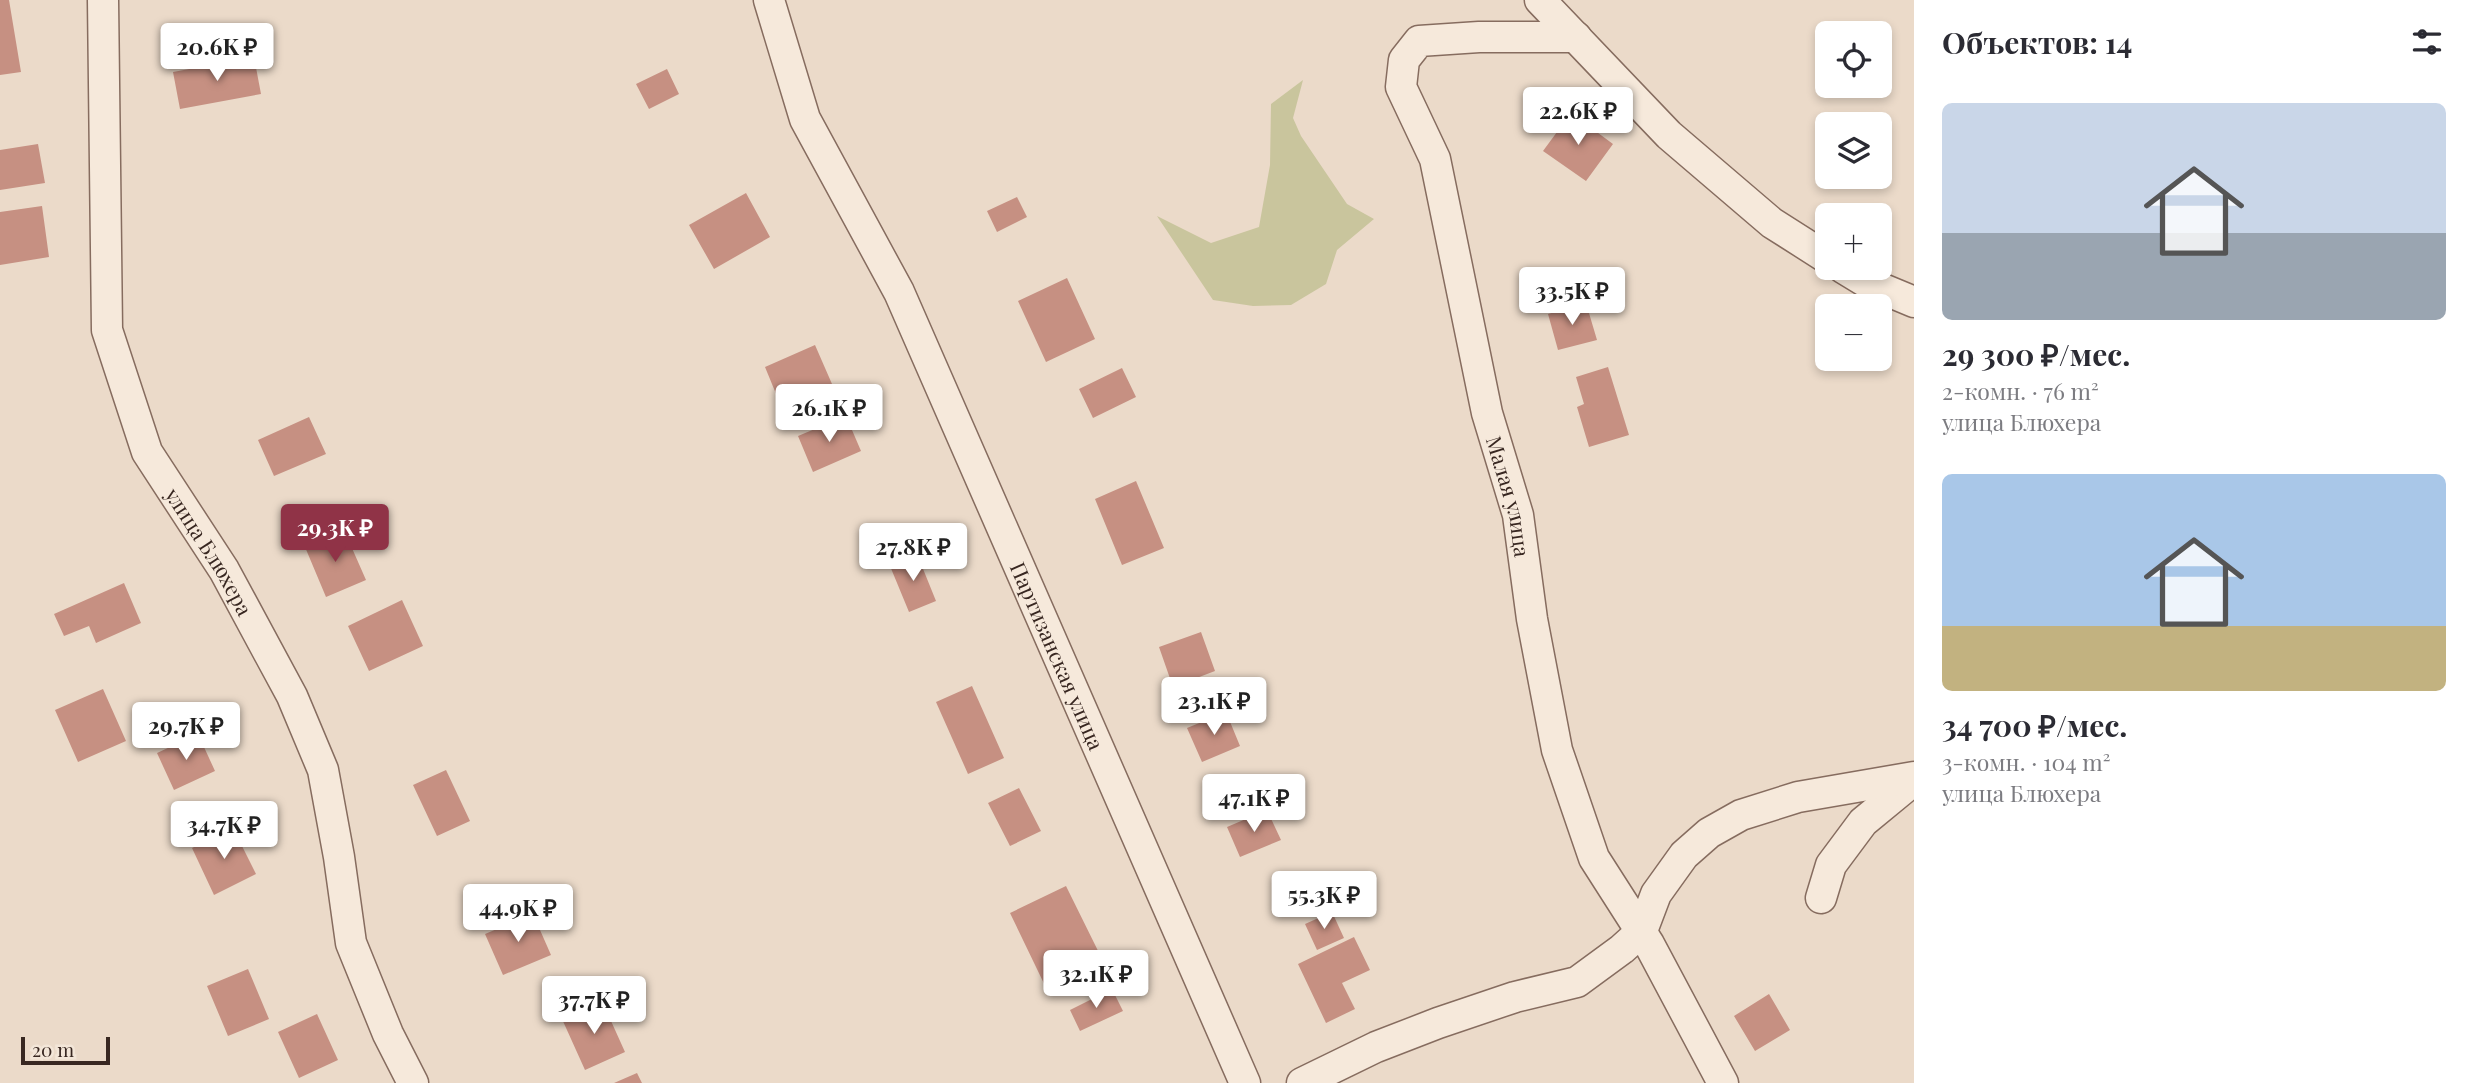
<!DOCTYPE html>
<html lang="ru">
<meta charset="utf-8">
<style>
:root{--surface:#fff;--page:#f7f7f7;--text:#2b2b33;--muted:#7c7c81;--accent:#903347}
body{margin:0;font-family:"Playfair Display",serif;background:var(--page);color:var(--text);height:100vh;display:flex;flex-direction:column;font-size:26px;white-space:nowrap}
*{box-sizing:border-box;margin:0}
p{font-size:23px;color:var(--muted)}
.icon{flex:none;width:38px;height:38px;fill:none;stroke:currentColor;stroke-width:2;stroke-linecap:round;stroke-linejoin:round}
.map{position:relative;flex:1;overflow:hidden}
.sheet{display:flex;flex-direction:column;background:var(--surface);width:560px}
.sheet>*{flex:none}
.fabs{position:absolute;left:1815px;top:21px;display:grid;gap:14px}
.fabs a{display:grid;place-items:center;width:77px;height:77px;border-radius:10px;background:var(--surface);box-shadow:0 4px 10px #0003;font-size:35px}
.scale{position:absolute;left:21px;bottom:18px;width:89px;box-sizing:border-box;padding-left:7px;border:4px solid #382721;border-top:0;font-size:19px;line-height:24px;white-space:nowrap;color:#382721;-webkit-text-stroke:5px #f3e6d8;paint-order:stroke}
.price{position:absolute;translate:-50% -60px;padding:0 16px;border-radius:7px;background:#fff;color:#222;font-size:23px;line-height:46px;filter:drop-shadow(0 2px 4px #0008)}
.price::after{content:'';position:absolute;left:50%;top:42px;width:21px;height:16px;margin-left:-10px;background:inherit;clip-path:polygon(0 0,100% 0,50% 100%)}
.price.on{background:var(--accent);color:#fff}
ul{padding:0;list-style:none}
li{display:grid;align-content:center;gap:14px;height:371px;padding:0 28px}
li span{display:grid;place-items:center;height:217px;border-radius:10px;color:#555}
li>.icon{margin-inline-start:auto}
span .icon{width:126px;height:126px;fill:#fffc;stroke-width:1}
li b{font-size:30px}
h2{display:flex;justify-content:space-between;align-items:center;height:84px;padding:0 28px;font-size:30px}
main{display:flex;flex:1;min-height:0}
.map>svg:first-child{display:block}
</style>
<main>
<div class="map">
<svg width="1914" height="1083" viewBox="0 0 1914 1083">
<rect width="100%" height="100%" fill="#ebdac9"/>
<path fill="#c9c59d" d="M 1303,80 L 1293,118 L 1301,136 L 1347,204 L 1374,219 L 1337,250 L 1326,284 L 1291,305 L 1253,306 L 1213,300 L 1157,216 L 1211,243 L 1259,227 L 1270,165 L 1271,104 Z"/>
<path fill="#c69082" d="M 0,0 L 9,0 L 21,72 L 0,75 Z
M 254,57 L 261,94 L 180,109 L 173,72 Z
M 667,69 L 679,94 L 649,109 L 636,84 Z
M 1571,113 L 1613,144 L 1586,181 L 1543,151 Z
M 38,144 L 45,183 L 0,190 L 0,150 Z
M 746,193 L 770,237 L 714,269 L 689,225 Z
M 1017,197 L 1027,217 L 997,232 L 987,211 Z
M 42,206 L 49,257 L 0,265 L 0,212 Z
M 1067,278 L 1095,339 L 1046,362 L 1018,301 Z
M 1586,303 L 1597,340 L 1558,350 L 1548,314 Z
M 815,345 L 832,384 L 781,406 L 765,367 Z
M 1608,367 L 1629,435 L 1589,447 L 1577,407 L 1584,404 L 1576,377 Z
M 1122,368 L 1136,397 L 1093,418 L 1079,389 Z
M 846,416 L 861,451 L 813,472 L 798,436 Z
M 309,417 L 326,454 L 274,476 L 258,440 Z
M 1136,481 L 1164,548 L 1122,565 L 1095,499 Z
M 344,530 L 366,580 L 326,597 L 305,547 Z
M 917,554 L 936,601 L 909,612 L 890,566 Z
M 124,583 L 141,623 L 96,643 L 89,626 L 64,636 L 54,614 Z
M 402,600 L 423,646 L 369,671 L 348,626 Z
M 1201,632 L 1215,671 L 1173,687 L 1159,647 Z
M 972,686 L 1004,758 L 968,774 L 936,702 Z
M 103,689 L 126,741 L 78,762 L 55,710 Z
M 1226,712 L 1240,746 L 1202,762 L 1187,728 Z
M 198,734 L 215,771 L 174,790 L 157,753 Z
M 446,770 L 470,821 L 437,836 L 413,785 Z
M 1019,788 L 1041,831 L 1010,846 L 988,803 Z
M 1267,810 L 1281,840 L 1240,857 L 1227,827 Z
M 233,828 L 256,874 L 214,895 L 192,848 Z
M 1066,886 L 1106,967 L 1049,994 L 1010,913 Z
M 1332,912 L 1344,938 L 1317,950 L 1305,924 Z
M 533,914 L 551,955 L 503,975 L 485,934 Z
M 1354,937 L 1370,970 L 1342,983 L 1355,1009 L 1326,1023 L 1298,964 Z
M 248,969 L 269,1019 L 228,1036 L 207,986 Z
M 1112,989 L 1123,1011 L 1080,1031 L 1070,1010 Z
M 1769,994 L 1790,1030 L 1755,1051 L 1734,1016 Z
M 602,1001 L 625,1052 L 585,1070 L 562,1019 Z
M 317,1014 L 338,1060 L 299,1078 L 278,1032 Z
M 637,1073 L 642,1083 L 614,1083 Z"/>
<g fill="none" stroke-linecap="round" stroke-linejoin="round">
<g stroke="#866c5f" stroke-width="33">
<g id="minor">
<path id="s1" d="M 103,0 L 107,330 L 147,452 L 224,570 L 292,696 L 323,770 L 339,857 L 351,943 L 388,1034 L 413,1083"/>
<path id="s2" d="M 769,0 L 805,119 L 899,292 L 1245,1083"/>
<path d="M 1540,0 L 1669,135 L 1772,223 L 1827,258"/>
<path id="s3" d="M 1576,37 L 1479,37 L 1419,41 L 1404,60 L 1401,87 L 1435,159 L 1487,413 L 1518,515 L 1532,619 L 1557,750 L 1594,858 L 1649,944 L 1723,1083"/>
<path d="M 1843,268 L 1866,282 L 1914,302"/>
<path d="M 1821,898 L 1831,865 L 1863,822 L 1914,780"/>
<path d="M 1302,1083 L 1376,1047 L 1438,1023 L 1515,997 L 1577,982 L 1622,949 L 1642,931 L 1656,894 L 1684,855 L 1709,833 L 1741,815 L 1798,797 L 1914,777"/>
</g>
</g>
<use href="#minor" stroke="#f6e9db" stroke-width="30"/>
</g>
<g text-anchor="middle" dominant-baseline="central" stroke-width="5" stroke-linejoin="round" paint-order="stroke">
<g font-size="21" fill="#382721" stroke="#f3e6d8">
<text stroke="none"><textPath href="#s3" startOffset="634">Малая улица</textPath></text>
<text stroke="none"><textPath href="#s1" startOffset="576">улица Блюхера</textPath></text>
<text stroke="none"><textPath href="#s2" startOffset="718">Партизанская улица</textPath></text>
</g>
</g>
</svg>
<div class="fabs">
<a><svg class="icon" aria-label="locate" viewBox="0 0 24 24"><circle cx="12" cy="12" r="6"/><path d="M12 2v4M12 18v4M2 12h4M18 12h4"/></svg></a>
<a><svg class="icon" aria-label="layers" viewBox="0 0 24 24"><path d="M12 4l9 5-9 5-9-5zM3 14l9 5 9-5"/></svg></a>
<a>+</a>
<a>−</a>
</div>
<div class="scale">20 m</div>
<b class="price" style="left:217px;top:83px">20.6K ₽</b>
<b class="price" style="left:1578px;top:147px">22.6K ₽</b>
<b class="price" style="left:1572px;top:327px">33.5K ₽</b>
<b class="price" style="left:829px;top:444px">26.1K ₽</b>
<b class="price on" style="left:335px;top:564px">29.3K ₽</b>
<b class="price" style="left:913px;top:583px">27.8K ₽</b>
<b class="price" style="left:1214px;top:737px">23.1K ₽</b>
<b class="price" style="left:186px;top:762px">29.7K ₽</b>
<b class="price" style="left:1254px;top:834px">47.1K ₽</b>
<b class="price" style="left:224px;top:861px">34.7K ₽</b>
<b class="price" style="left:1324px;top:931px">55.3K ₽</b>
<b class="price" style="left:518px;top:944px">44.9K ₽</b>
<b class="price" style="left:1096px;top:1010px">32.1K ₽</b>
<b class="price" style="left:594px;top:1036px">37.7K ₽</b>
</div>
<section class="sheet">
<h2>Объектов: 14<svg class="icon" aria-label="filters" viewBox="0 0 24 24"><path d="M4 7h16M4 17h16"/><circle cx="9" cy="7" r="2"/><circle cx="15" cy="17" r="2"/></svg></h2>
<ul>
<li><span style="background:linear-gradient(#c9d6e8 60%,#9aa5b1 0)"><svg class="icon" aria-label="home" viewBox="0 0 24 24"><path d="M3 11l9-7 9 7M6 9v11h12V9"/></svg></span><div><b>29 300 ₽/мес.</b><p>2-комн. · 76 m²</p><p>улица Блюхера</p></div></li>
<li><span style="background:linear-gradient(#a9c7e8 70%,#c2b280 0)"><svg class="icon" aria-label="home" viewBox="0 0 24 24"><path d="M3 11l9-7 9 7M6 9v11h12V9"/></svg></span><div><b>34 700 ₽/мес.</b><p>3-комн. · 104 m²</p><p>улица Блюхера</p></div></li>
</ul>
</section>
</main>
